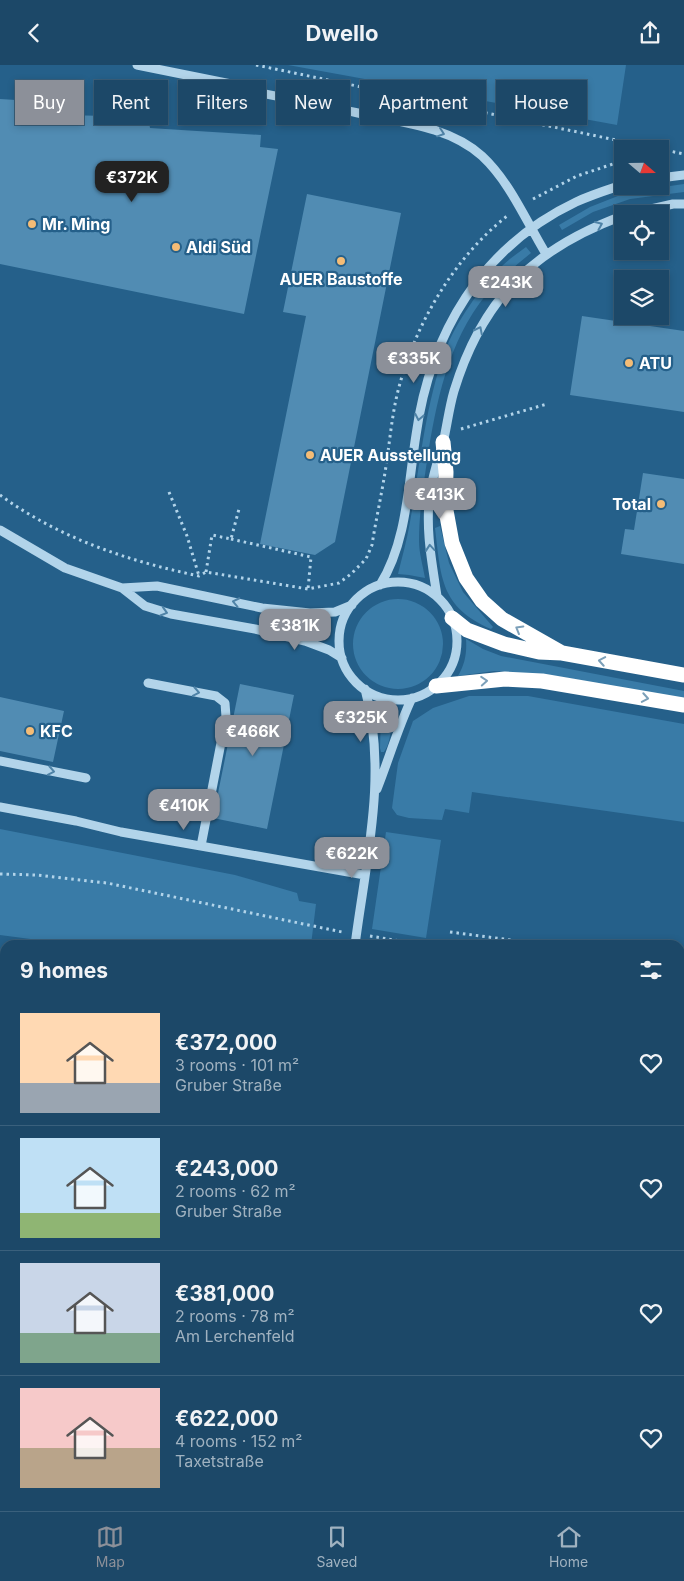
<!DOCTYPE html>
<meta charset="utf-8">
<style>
:root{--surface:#1c4868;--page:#295271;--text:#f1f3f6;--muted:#a0b2c0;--line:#3a607c;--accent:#8c9099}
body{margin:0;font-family:Inter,sans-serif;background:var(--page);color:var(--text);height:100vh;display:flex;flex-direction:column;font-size:19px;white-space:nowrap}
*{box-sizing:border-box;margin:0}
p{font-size:16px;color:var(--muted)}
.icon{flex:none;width:28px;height:28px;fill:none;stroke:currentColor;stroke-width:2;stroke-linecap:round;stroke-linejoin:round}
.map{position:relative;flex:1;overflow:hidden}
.side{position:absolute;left:0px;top:875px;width:685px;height:571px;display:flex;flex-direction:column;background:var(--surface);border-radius:15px 15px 0 0;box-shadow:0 2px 8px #0003,0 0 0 1px var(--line)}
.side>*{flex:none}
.guide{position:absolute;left:15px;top:15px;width:655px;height:45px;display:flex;gap:10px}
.needle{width:32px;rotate:110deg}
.buttons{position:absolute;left:614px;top:75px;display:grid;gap:10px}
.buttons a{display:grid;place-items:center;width:55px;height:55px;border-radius:0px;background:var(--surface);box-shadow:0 2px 8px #0003,0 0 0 1px var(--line);font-size:25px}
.price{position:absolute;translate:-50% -42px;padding:0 11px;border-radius:10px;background:var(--accent);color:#fff;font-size:16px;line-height:32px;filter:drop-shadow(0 1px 2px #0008)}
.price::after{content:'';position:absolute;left:50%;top:30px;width:15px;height:11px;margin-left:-8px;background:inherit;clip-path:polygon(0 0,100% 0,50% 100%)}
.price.active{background:#222;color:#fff}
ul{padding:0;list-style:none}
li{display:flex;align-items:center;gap:15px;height:125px;padding:0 20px}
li+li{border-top:1px solid var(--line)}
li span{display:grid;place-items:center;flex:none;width:140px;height:100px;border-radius:0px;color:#555}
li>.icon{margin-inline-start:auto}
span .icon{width:60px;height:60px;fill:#fffc;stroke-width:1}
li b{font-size:21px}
h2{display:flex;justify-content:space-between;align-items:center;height:60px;padding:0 20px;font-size:21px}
.chip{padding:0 18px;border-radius:0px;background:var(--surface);box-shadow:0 2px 8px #0003,0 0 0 1px var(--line);font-size:18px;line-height:45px}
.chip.active{background:var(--accent);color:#fff}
header{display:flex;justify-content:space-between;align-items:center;height:65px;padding:0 20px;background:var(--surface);font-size:22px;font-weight:700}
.dock{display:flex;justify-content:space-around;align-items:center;height:70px;border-top:1px solid var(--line);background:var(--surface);font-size:14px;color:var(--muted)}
.dock a{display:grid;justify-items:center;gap:2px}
.dock .active{color:var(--accent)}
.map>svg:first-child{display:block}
</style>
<header><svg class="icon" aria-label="back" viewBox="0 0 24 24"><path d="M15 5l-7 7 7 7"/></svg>Dwello<svg class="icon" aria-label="share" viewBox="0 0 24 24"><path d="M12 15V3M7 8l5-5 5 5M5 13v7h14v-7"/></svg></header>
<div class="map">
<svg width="684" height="1446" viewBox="0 0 684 1446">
<rect width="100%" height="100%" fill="#25608a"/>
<path fill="#397ba7" d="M 288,0 L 626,0 L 617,60 Z
M 684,119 L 684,127 L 630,134 L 593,147 L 562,165 L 559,160 L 590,142 L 628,127 Z
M 526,182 L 531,188 C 515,201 499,214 486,230 C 448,276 436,338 427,396 C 423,423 419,449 419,476 C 419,488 423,501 425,513 L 409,510 L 398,509 C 402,492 407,475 410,457 C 420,400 425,341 445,286 C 456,257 480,223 502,201 C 509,194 518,188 526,182 Z
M 440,461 L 449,498 L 463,527 L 493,562 L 491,564 C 440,542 441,512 435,463 Z
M353 579a45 45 0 1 1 90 0a45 45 0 1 1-90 0Z
M 466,574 L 483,584 L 501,591 L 684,626 L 684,634 L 556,611 L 494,606 L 458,611 C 465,599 467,588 466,574 Z
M 469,631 L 528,631 L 684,659 L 684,757 L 472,727 L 469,748 L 445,744 L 442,755 L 409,753 L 397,750 L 392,743 L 398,698 L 413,656 L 433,643 Z
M 381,648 L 395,651 C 390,662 391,678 384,687 L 381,687 L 380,683 Z
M 0,764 L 235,810 L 297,828 L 299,836 L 316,839 L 311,880 L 76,880 L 0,870 Z
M 386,767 L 441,775 L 426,873 L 372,864 Z"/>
<path fill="#518cb3" d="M 0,34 L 64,38 L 65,50 L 148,52 L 150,63 L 261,70 L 260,82 L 278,84 L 244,249 L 0,199 Z
M 307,129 L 401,148 L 335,477 L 315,490 L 260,479 L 306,251 L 283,247 Z
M 582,251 L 684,266 L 684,347 L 570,330 Z
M 643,408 L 684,414 L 684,499 L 621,489 L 625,464 L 634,465 Z
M 240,619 L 294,630 L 267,764 L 213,753 Z
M 0,632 L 64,646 L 53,697 L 0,686 Z"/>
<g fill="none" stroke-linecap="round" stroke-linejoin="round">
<path stroke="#b2d4ea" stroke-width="3" stroke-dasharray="2.5 4" stroke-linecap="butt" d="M 256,0 L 659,84
M 660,84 L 684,89
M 660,89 L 673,88
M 533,134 L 577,111 L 622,96
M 461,364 L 547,339
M 169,427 L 187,471 L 199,511
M 0,430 C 59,473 128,496 199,511 L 206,507 L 308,524 L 339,518 L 351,509 L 366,494 L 372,480 C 376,454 382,428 386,401 C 390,375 392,348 399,322 C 416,258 454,193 507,151
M 231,474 L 311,492 L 308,524
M 206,507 L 212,470 L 231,474 L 239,444
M 0,809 L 36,810 L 107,818 L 342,867
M 450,867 L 549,880
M 370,871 L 424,880
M 680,897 L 684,898
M 176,1446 L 177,1441"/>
<path stroke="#b2d4ea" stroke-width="9" d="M 137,0 L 241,21 L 250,26 C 286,33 322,40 358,48 C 399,57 449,61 482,91 C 510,117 526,156 546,189
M 660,113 L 684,110
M 629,149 L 673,139 L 684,139
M 0,465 L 65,503 L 122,523 L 145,541 L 171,549 L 255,564 L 305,576 L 329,585 L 342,593
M339 576a59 59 0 1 1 118 0a59 59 0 1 1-118 0Z
M 380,520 C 407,477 408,420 416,370 C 430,269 481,182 576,137 C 591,130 607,125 622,120
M 122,523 L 157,521 L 262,543 L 310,548 L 335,547 L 352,540
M 437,531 C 432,498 425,463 430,429 C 432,412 438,395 443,378 C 447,361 449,343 454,326 C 482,234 533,184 622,151
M 148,618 L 216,631 L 225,638 L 226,652 L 201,781
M 0,696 L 86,713
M 377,724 C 389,694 398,662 412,633
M 0,742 L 76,756 L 121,767 L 365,810
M 355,880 C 366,795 388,708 365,624
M 0,1375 L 5,1376"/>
<path stroke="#fff" stroke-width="15" d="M 443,377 L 446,407 L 445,440 L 452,478 L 466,513 L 482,536 L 502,554 L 562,588
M 452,553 L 467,565 L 504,579 L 539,587 L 562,588 L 684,610
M 436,621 L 505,614 L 542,616 L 684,640"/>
</g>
<defs><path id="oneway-chevron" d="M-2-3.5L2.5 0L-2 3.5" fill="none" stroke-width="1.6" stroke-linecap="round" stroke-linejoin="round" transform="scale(1.25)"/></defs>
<g stroke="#4f83a7">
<use href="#oneway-chevron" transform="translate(441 68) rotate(19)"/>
<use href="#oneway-chevron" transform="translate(599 160) rotate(-23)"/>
<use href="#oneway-chevron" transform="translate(479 265) rotate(-63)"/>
<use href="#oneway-chevron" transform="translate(419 352) rotate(101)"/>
<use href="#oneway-chevron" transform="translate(430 483) rotate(-95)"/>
<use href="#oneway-chevron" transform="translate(236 537) rotate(-168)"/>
<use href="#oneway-chevron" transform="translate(164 547) rotate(17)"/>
<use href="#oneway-chevron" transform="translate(196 627) rotate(11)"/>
<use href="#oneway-chevron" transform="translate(51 706) rotate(11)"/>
</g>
<g stroke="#7ca0b9">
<use href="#oneway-chevron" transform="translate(519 564) rotate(-150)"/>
<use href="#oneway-chevron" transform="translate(602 596) rotate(-170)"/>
<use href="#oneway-chevron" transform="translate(484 616) rotate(-4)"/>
<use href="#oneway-chevron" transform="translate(645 633) rotate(10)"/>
</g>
<g fill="#f4bc76" stroke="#25608a" stroke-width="2">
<circle cx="32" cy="159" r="5"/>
<circle cx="176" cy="182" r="5"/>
<circle cx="341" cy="196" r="5"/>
<circle cx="629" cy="298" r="5"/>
<circle cx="310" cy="390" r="5"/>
<circle cx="661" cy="439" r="5"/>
<circle cx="30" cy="666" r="5"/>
</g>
<g text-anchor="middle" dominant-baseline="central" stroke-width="4.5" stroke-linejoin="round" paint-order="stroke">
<g font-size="16" font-weight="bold" fill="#fff" stroke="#25608a" text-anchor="start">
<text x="42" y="159">Mr. Ming</text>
<text x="186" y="182">Aldi Süd</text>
<text x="341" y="214" text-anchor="middle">AUER Baustoffe</text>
<text x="639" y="298">ATU</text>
<text x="320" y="390">AUER Ausstellung</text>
<text x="651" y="439" text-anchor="end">Total</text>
<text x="40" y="666">KFC</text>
</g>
</g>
</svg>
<div class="buttons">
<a><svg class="needle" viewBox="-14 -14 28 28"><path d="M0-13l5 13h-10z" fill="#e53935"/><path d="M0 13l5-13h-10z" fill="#a0b2c0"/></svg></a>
<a><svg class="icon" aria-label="locate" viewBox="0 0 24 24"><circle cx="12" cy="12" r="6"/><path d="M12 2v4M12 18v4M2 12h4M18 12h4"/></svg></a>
<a><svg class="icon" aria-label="layers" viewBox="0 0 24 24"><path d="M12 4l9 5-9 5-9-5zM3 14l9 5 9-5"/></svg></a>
</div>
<b class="price active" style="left:132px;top:138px">€372K</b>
<b class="price" style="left:506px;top:243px">€243K</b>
<b class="price" style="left:414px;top:319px">€335K</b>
<b class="price" style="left:440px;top:455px">€413K</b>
<b class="price" style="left:295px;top:586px">€381K</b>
<b class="price" style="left:361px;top:678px">€325K</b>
<b class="price" style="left:253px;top:692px">€466K</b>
<b class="price" style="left:184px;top:766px">€410K</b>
<b class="price" style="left:352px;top:814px">€622K</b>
<div class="guide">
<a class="chip active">Buy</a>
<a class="chip">Rent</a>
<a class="chip">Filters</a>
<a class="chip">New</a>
<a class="chip">Apartment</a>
<a class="chip">House</a>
</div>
<section class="side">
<h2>9 homes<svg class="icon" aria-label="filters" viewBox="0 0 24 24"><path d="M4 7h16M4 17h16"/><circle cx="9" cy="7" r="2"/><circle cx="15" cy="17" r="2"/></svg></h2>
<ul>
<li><span style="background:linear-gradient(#ffd9b3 70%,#9aa5b1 0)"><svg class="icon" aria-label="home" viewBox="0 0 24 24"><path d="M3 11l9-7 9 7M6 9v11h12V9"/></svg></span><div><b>€372,000</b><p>3 rooms · 101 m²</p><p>Gruber Straße</p></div><svg class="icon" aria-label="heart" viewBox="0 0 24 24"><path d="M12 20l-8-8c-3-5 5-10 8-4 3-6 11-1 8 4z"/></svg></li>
<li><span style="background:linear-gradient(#bfe0f5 75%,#8fb573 0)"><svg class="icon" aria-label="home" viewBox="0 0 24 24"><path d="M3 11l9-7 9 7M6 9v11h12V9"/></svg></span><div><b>€243,000</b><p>2 rooms · 62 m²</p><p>Gruber Straße</p></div><svg class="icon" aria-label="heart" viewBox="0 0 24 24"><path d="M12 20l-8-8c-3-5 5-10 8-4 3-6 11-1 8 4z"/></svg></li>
<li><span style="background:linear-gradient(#c9d6e8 70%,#7fa58c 0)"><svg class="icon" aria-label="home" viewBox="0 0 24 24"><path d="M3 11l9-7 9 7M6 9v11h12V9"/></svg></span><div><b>€381,000</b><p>2 rooms · 78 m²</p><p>Am Lerchenfeld</p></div><svg class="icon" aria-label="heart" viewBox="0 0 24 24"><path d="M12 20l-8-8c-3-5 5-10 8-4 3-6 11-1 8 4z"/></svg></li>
<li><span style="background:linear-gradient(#f6c9c9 60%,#b9a48a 0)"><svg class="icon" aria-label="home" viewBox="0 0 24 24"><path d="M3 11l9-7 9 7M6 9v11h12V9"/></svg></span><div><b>€622,000</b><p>4 rooms · 152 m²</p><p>Taxetstraße</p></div><svg class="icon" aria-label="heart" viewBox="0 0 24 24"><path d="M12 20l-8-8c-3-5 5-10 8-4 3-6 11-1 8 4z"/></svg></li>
</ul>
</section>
</div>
<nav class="dock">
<a class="active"><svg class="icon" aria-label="map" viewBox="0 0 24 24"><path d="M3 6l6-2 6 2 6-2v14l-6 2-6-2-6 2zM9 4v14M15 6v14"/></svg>Map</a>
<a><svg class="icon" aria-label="saved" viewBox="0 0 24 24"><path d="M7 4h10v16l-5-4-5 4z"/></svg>Saved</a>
<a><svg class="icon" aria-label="home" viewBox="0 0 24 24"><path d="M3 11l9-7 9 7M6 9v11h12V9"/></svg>Home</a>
</nav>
